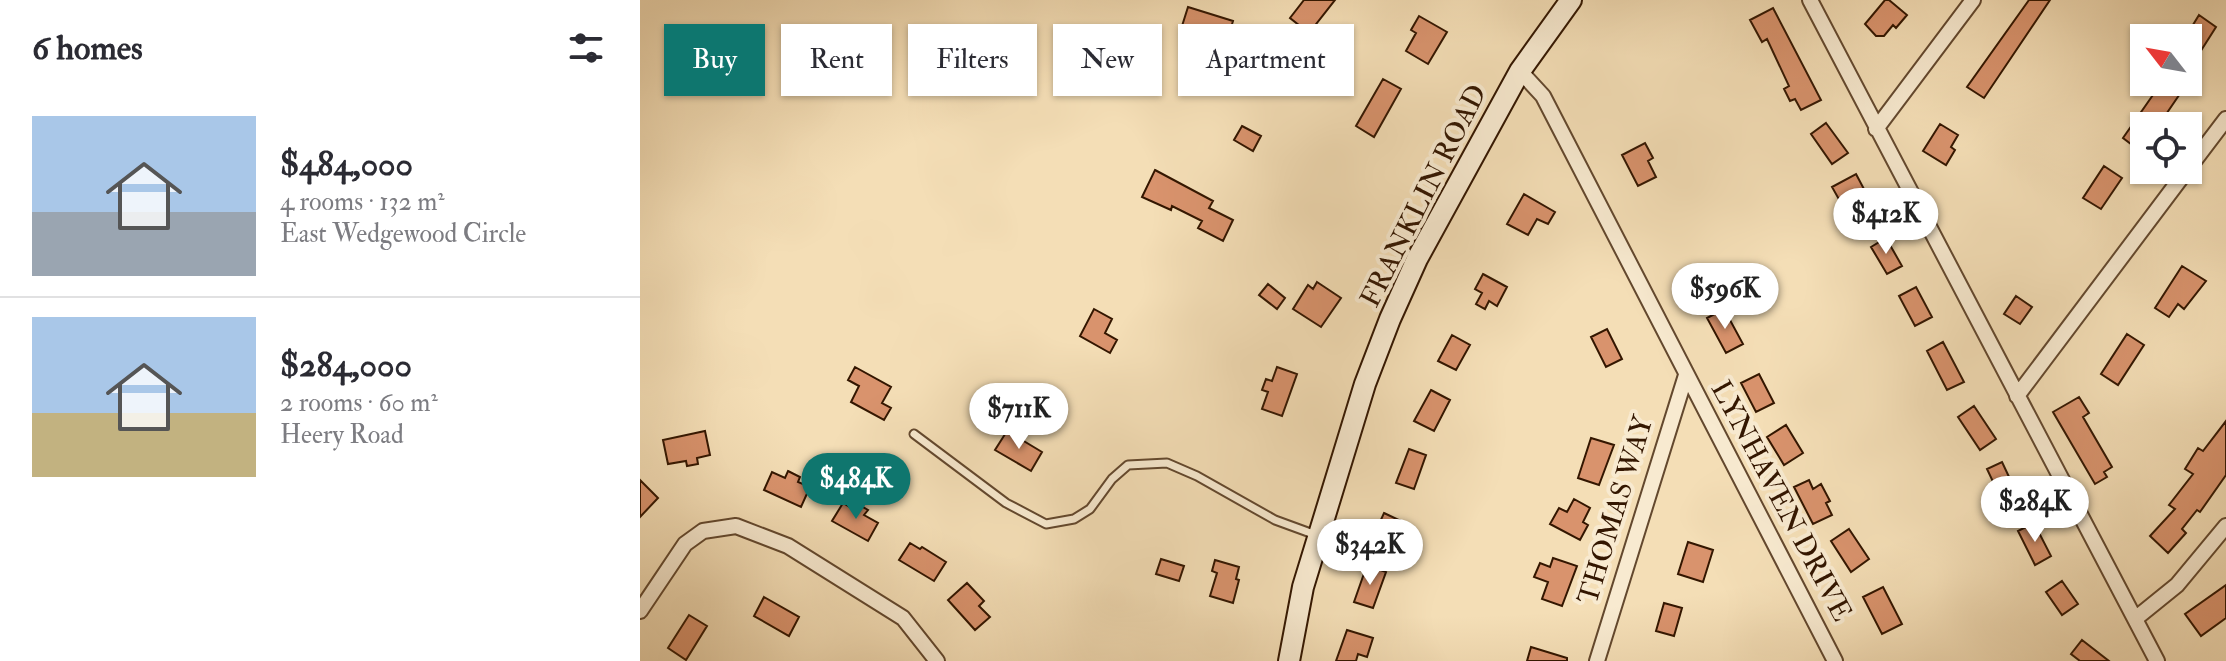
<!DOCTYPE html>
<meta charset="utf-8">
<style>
:root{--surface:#fff;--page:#f2f2f3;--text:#2b2b33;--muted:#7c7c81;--line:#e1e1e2;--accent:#0f766e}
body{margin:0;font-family:"IM FELL Double Pica",serif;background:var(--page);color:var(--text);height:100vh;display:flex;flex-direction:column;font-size:30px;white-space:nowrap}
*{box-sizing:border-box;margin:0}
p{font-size:26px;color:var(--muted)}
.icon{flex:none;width:44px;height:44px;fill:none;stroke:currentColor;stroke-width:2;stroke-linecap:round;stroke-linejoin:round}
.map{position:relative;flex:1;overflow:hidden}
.side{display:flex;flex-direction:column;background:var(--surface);width:640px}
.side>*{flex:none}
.banner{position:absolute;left:24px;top:24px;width:760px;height:72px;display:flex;gap:16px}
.needle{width:52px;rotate:301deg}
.fabs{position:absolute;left:1490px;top:24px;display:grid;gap:16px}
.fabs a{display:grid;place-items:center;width:72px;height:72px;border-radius:0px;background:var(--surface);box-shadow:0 2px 6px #0004;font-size:40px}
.price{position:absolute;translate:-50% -68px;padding:0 18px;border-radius:28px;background:#fff;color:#222;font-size:26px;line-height:52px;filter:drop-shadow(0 2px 4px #0008)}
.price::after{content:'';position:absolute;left:50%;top:48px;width:24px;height:18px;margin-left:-12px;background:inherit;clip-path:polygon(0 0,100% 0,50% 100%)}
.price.current{background:var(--accent);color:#fff}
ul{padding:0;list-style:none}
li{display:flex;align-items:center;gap:24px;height:200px;padding:0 32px}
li+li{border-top:2px solid var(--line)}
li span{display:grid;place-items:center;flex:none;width:224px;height:160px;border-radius:0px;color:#555}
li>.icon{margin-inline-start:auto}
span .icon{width:96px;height:96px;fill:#fffc;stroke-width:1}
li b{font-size:34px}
h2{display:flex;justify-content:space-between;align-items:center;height:96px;padding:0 32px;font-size:34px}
.tag{padding:0 28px;border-radius:0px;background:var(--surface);box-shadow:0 2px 6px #0004;font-size:28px;line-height:72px}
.tag.current{background:var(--accent);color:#fff}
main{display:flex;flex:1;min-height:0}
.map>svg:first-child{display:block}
</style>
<main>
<section class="side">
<h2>6 homes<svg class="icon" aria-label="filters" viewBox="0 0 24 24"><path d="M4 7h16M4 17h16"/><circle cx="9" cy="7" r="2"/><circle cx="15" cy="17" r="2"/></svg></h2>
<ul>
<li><span style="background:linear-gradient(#a9c7e8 60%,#9aa5b1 0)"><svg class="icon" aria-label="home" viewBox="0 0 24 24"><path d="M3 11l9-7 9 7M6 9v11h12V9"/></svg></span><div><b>$484,000</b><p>4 rooms · 132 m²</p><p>East Wedgewood Circle</p></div></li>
<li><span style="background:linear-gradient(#a9c7e8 60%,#c2b280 0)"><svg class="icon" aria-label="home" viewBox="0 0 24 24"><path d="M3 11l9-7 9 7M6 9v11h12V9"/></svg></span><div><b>$284,000</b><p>2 rooms · 60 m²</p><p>Heery Road</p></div></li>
</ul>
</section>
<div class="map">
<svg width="1586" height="661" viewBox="0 0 1586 661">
<rect width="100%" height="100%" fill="#f4deb6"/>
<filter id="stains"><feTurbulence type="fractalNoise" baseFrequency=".0025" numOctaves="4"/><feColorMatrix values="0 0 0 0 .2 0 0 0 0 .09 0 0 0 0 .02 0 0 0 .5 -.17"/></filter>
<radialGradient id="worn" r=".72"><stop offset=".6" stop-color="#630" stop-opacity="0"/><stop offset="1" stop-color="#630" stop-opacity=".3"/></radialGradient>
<path fill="#d9936d" stroke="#331600" stroke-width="2" d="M 664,0 L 695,0 L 669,33 L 650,18 Z
M 1245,0 L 1249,0 L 1267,15 L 1256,28 L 1253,25 L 1244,36 L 1236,36 L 1225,24 Z
M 1389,0 L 1410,0 L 1344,98 L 1327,87 Z
M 548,7 L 593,21 L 585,47 L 559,38 L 561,32 L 542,26 Z
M 1133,8 L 1181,100 L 1161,110 L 1155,99 L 1150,101 L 1144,89 L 1149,86 L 1127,39 L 1122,42 L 1110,20 Z
M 1559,15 L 1576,27 L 1548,71 L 1548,33 Z
M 779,16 L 807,32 L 788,64 L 766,51 L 776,33 L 771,30 Z
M 743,79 L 761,89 L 734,137 L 716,126 Z
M 1522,82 L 1548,82 L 1518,126 L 1504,126 L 1504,154 L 1483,138 Z
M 1186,123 L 1208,153 L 1192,164 L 1171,134 Z
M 1300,124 L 1318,135 L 1311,147 L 1315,150 L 1306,165 L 1283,151 Z
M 602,126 L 621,136 L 613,151 L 594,140 Z
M 1005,143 L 1013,158 L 1008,161 L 1016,177 L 998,186 L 982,155 Z
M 1464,166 L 1482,178 L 1461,209 L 1443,198 Z
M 515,170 L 573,201 L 569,208 L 593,220 L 583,241 L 558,228 L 562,221 L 532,206 L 531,210 L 502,197 Z
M 1216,174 L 1234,208 L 1217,217 L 1211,207 L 1205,210 L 1192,187 Z
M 884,194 L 915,212 L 908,224 L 897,219 L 888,235 L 867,224 Z
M 1246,238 L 1262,266 L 1247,274 L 1231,247 Z
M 1542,266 L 1566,281 L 1544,309 L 1538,304 L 1529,317 L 1515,308 Z
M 843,274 L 867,287 L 857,306 L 849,301 L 845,309 L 836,304 L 842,293 L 835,289 Z
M 677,282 L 701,298 L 681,327 L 653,309 L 668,285 L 673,289 Z
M 628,284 L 645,298 L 637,309 L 619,295 Z
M 1276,287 L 1292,317 L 1275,326 L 1259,296 Z
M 1376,296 L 1392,307 L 1380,324 L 1364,314 Z
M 454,309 L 472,319 L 465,333 L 477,340 L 470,353 L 440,336 Z
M 1084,309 L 1103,344 L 1086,353 L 1067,318 Z
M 967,329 L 982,359 L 966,367 L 951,337 Z
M 1487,334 L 1504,345 L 1478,385 L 1461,374 Z
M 812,335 L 830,345 L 816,370 L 798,361 Z
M 1303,342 L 1324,382 L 1307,390 L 1287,351 Z
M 215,367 L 251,387 L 242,403 L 251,408 L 244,420 L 211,402 L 219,386 L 208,380 Z
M 637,367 L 657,374 L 642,416 L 622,409 L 628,392 L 622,390 L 626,379 L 632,381 Z
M 1119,374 L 1134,403 L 1116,412 L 1101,383 Z
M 791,390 L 810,400 L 794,431 L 774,421 Z
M 1439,397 L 1449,413 L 1443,417 L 1472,467 L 1464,472 L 1467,477 L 1455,484 L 1413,412 Z
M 1334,406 L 1356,439 L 1340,450 L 1318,417 Z
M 1586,421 L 1586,475 L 1560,512 L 1557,510 L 1542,529 L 1546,533 L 1528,553 L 1510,536 L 1535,509 L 1529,505 L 1553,474 L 1545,469 L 1558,448 L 1563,451 Z
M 1146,425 L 1163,453 L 1144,465 L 1127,437 Z
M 65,431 L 70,455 L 57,458 L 58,464 L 47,466 L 46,461 L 28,464 L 23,440 Z
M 367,431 L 402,452 L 391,471 L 355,450 Z
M 951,438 L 974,445 L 959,485 L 938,478 Z
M 769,449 L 786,455 L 774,489 L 756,483 Z
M 1362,462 L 1378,496 L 1363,503 L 1347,469 Z
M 148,471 L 160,477 L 158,482 L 170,487 L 161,507 L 124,490 L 132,472 L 145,478 Z
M 0,480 L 18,498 L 0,517 Z
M 1169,480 L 1173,489 L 1181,484 L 1190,501 L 1186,503 L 1192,515 L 1173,524 L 1154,487 Z
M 934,499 L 950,508 L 943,522 L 948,525 L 940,540 L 910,524 L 919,508 L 927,512 Z
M 203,503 L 213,509 L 216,503 L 228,510 L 224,515 L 238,523 L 228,541 L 192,521 Z
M 744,513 L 761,521 L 759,526 L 773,532 L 765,549 L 734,535 Z
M 1394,523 L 1411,556 L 1395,565 L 1378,531 Z
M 1209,529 L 1229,559 L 1211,572 L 1191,541 Z
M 1048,542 L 1073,550 L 1063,582 L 1038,574 Z
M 270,543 L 280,549 L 282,547 L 306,562 L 294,581 L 259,560 Z
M 913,558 L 937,566 L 922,606 L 902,599 L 908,582 L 894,577 L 900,563 L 910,567 Z
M 521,559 L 544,566 L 539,581 L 516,574 Z
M 575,560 L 599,567 L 596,579 L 599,580 L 593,603 L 570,596 L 577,573 L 572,571 Z
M 727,565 L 746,572 L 733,608 L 714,602 Z
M 1422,581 L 1438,604 L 1422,615 L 1406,592 Z
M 327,583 L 344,601 L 339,606 L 350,617 L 335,630 L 308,600 Z
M 1586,585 L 1586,618 L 1561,636 L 1545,614 Z
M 1243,587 L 1262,624 L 1242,634 L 1223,597 Z
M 124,597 L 159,617 L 149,636 L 114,616 Z
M 1024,603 L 1042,608 L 1034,636 L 1016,631 Z
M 49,615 L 67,626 L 46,660 L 28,648 Z
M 707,630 L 733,638 L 727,657 L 718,654 L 716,661 L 696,661 Z
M 1442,640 L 1469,661 L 1440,661 L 1431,654 Z
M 891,647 L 927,658 L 927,661 L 887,661 Z"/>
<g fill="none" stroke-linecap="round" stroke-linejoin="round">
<g stroke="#63482e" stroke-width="11">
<path id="service" d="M 274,434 L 366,503 L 406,524 L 434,519 L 450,509 L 472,479 L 488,465 L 527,463 L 557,476 L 635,520 L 676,535"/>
</g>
<g stroke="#63482e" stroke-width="18">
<path id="minor" d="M 1170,0 L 1517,661
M 880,71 L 903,96 L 1195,661
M 1236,129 L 1333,0
M 1548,169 L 1586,119
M 1377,396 L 1547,170
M 0,611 L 45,544 L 63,531 L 96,526 L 148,546 L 263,618 L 297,661
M 1495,619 L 1537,585 L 1586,526
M 957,661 L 1046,375"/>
</g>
<g stroke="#331600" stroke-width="24">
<path id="secondary" d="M 649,661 L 663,587 L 725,384 L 750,319 L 777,259 L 880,71 L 931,0"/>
</g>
<use href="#service" stroke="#f8ead0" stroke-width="7"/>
<use href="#minor" stroke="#f8ead0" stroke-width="14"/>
<use href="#secondary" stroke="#f8ead0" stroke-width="20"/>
</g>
<g text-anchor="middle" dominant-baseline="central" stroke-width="8" stroke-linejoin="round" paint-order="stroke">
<g font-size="28" fill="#331600" stroke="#f8ead0">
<text transform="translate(784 196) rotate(-63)">FRANKLIN ROAD</text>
<text transform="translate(1141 501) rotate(62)">LYNHAVEN DRIVE</text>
<text transform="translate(976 510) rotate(-73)">THOMAS WAY</text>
</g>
</g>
<rect width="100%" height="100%" filter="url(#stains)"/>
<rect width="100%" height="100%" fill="url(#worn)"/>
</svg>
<div class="fabs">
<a><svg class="needle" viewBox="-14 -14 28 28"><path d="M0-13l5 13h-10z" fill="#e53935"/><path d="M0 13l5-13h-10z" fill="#7c7c81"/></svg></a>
<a><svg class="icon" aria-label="locate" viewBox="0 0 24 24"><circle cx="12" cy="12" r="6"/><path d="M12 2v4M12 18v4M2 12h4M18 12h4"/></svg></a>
</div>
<b class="price" style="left:1246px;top:256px">$412K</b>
<b class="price" style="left:1085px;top:331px">$596K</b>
<b class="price" style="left:379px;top:451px">$711K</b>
<b class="price current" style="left:216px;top:521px">$484K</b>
<b class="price" style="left:1395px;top:544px">$284K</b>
<b class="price" style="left:730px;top:587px">$342K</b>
<div class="banner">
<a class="tag current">Buy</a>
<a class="tag">Rent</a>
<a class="tag">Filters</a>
<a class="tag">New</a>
<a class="tag">Apartment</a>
</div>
</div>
</main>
